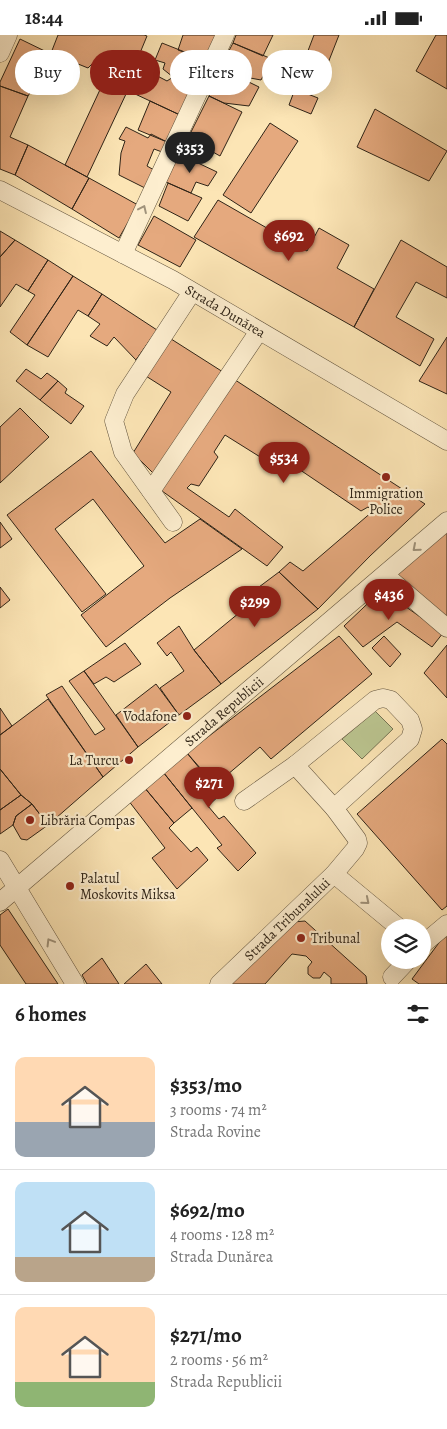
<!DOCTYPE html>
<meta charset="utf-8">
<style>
:root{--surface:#fff;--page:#f2f2f2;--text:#222;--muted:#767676;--line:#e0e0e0;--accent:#8f2418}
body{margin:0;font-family:Alegreya,serif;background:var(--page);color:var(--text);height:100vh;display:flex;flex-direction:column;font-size:19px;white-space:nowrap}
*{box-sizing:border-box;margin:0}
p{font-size:16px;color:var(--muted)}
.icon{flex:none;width:28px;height:28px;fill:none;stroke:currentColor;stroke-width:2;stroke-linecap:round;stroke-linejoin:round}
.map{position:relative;height:949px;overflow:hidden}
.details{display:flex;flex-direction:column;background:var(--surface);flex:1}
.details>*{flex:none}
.banner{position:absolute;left:15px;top:15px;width:418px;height:45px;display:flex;gap:10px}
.buttons{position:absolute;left:381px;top:884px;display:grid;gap:10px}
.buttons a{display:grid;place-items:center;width:50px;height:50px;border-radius:50%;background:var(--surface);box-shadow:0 5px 20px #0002;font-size:25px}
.price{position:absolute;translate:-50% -42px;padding:0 11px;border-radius:18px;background:var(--accent);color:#fff;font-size:16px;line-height:32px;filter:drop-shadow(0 1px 2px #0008)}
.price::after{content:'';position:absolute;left:50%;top:30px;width:15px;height:11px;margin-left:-8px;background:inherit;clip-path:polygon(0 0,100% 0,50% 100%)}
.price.current{background:#222;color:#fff}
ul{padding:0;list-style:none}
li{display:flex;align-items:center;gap:15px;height:125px;padding:0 15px}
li+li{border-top:1px solid var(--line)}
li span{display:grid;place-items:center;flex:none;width:140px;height:100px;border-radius:10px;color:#555}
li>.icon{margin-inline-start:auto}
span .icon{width:60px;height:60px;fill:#fffc;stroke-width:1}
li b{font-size:21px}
h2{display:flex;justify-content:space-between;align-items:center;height:60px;padding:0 15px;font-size:21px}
.chip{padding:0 18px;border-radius:22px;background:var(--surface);box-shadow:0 5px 20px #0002;font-size:18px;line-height:45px}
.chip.current{background:var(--accent);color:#fff}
.status{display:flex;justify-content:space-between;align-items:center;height:35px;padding:0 25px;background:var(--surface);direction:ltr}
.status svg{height:14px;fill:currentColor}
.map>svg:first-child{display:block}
</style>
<div class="status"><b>18:44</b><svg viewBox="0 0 49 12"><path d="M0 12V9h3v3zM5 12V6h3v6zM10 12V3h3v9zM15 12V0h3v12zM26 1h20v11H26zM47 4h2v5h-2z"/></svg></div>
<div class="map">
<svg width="447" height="949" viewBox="0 0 447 949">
<rect width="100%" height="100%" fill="#fce5b5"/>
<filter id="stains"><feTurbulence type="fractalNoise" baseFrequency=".004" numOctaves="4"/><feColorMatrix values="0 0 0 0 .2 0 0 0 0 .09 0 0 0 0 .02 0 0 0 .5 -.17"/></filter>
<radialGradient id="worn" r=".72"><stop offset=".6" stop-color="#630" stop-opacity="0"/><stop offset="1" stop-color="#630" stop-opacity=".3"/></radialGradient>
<path fill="#bbc590" stroke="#757454" d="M 375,676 L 393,694 L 362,724 L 342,704 Z"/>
<path fill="#e5a97e" stroke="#2f2417" d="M 58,0 L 144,0 L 147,1 L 135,30 L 103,18 L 88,33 L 51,18 Z
M 183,0 L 217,0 L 205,25 L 178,15 Z
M 236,0 L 273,0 L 263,21 L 233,8 Z
M 314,0 L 339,0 L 319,51 L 298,42 Z
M 436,0 L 447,0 L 447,54 L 416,36 Z
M 20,4 L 53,20 L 28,61 L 0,51 L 0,47 Z
M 162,8 L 205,25 L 193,52 L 173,42 L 163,34 L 165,28 L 155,25 Z
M 233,8 L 272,24 L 261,45 L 234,40 L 220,33 Z
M 111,31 L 134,42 L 87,142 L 65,130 Z
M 220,33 L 259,52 L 249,71 L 224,68 L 209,61 Z
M 144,34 L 167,46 L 173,42 L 193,52 L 180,80 L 133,58 Z
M 0,51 L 28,61 L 10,102 L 28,110 L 15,140 L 0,134 Z
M 295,54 L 318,63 L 311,79 L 289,70 Z
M 209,61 L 242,77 L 220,121 L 188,103 Z
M 150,66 L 180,80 L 167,107 L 138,95 Z
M 375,74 L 447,116 L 429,146 L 357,112 Z
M 270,88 L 298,106 L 251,178 L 223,160 Z
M 126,92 L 148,103 L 151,99 L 167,107 L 162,117 L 154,114 L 147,131 L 154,135 L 145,153 L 119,140 L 121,118 L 125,106 L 119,104 Z
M 28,110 L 89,143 L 72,174 L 15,140 Z
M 179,119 L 217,137 L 208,151 L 196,147 L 191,158 L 166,147 Z
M 89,143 L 138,170 L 119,203 L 72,174 Z
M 168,148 L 202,163 L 188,186 L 159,171 Z
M 218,165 L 307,216 L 319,193 L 349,210 L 337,233 L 374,254 L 354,292 L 194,202 Z
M 154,181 L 196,205 L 180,232 L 138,210 Z
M 0,196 L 15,205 L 0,222 Z
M 15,205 L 48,225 L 28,256 L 16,249 L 0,272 L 0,222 Z
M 401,205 L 447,232 L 447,263 L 416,247 L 396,282 L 434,304 L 420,331 L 354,292 Z
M 48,225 L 73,241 L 27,310 L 10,297 L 35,260 L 28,256 Z
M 73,241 L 102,259 L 88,281 L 78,275 L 48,322 L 27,310 Z
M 102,259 L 157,295 L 136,325 L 114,302 L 107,311 L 90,301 L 100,289 L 88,281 Z
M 157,295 L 223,337 L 156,441 L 133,418 L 171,357 L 138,336 L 136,325 Z
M 447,302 L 447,359 L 419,346 Z
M 26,334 L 41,344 L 47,338 L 58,346 L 40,365 L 16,346 Z
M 223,337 L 425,469 L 370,521 L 318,574 L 279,537 L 290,527 L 303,536 L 373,476 L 368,472 L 361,476 L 272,416 L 265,425 L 225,400 L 214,417 L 218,422 L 199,451 L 191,449 L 187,453 L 229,482 L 235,474 L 283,512 L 267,531 L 162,456 L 156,441 Z
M 58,346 L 67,354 L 65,358 L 84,371 L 71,389 L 40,365 Z
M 20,373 L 49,402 L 0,448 L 0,392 Z
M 91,416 L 165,508 L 200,484 L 242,514 L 170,563 L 106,612 L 81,580 L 144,531 L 93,464 L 55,494 L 106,559 L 82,577 L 7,480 Z
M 0,487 L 12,504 L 0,513 Z
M 447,497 L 447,586 L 394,542 Z
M 279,537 L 318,574 L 221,649 L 194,615 L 256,564 L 251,558 Z
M 0,552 L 10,565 L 0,573 Z
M 382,555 L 443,598 L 432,612 L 397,587 L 363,612 L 344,591 Z
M 179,591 L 194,615 L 221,649 L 179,680 L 160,653 L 184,636 L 171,617 L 167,621 L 157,608 Z
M 339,601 L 372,639 L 271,724 L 260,712 L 214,751 L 187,718 Z
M 384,601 L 401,619 L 390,632 L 372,613 Z
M 125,608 L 141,629 L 114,647 L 106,642 L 94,649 L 84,636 Z
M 447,610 L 447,663 L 424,638 Z
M 84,636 L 138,712 L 103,742 L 46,660 L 62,651 L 95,700 L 105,694 L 69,646 Z
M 156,649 L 179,680 L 138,712 L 116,680 Z
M 48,664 L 103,742 L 48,790 L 32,769 L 21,760 L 0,734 L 0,700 Z
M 0,673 L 12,691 L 0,700 Z
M 442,704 L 447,709 L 447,871 L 442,875 L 357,779 Z
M 187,718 L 222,758 L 208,771 L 219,784 L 224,781 L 256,818 L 238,836 L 217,813 L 222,810 L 163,737 Z
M 0,734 L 21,760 L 0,775 Z
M 163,737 L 192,773 L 174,788 L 144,752 Z
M 144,752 L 174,788 L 169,793 L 191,817 L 197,812 L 208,825 L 177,854 L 152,823 L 165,813 L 128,765 Z
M 21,760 L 32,769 L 16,781 L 13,790 L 0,799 L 0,775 Z
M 32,769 L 48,790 L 27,805 L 21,804 L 13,790 L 16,781 Z
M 8,874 L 58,949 L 26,949 L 0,910 L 0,880 Z
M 305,886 L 366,941 L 367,949 L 331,949 L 331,943 L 324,937 L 320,943 L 313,943 L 308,939 L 308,932 L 312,927 L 306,921 L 292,919 L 265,949 L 232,949 L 293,887 Z
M 447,899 L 447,949 L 419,949 L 412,944 L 441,905 Z
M 102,923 L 119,949 L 87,949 L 82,940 Z
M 146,929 L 162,949 L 124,949 Z"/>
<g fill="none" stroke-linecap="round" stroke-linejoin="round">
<g stroke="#62543e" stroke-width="19">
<g id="minor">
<path d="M 0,18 L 8,0"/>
<path id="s1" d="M 0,155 L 173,245 L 447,406"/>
<path d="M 123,219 L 225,0"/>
<path d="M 151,456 L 259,296"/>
<path d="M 173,487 L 123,417 L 114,386 L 125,359 L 192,257"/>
<path d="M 385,540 L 447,593"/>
<path d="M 244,766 L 295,730 L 375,665 L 383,663 L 391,665 L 410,685 L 413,694 L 410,704 L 334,773"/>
<path d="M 0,825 L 75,949"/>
<path d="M 334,839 L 398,892"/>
<path id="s2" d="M 0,867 L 447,486"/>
<path d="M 422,910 L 447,889"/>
<path d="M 392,942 L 408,925"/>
<path id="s3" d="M 219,949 L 334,839 L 355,814 L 358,808 L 357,804 L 334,773 L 295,730"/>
</g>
</g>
<use href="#minor" stroke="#fdeecf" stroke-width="18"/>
</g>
<defs><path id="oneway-chevron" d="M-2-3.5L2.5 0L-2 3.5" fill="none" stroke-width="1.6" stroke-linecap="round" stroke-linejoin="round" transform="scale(1.25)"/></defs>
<g stroke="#a0937c">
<use href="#oneway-chevron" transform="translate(143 174) rotate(-65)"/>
<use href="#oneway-chevron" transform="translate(416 513) rotate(139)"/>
<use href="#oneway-chevron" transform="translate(366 866) rotate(40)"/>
<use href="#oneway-chevron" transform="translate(50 907) rotate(-121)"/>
</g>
<g fill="#8f2418" stroke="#fdeecf" stroke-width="2">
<circle cx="386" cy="442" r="5"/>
<circle cx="187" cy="681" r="5"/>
<circle cx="129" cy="725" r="5"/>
<circle cx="30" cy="785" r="5"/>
<circle cx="70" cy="851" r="5"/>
<circle cx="301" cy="903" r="5"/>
</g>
<g text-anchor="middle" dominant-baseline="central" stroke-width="4.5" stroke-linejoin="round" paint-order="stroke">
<g font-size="14" fill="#2f2417" stroke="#fdeecf">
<text stroke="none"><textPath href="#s1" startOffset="256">Strada Dunărea</textPath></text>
<text stroke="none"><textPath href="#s2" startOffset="294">Strada Republicii</textPath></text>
<text stroke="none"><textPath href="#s3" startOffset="94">Strada Tribunalului</textPath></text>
</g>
<g font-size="14" fill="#2f2417" stroke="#fdeecf" text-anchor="start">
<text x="386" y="458" text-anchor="middle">Immigration<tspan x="386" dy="16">Police</tspan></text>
<text x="177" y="681" text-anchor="end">Vodafone</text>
<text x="119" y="725" text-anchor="end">La Turcu</text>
<text x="40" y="785">Librăria Compas</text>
<text x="80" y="843">Palatul<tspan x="80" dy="16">Moskovits Miksa</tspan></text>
<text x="311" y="903">Tribunal</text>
</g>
</g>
<rect width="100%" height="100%" filter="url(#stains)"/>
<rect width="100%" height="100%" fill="url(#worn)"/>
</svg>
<div class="buttons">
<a><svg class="icon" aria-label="layers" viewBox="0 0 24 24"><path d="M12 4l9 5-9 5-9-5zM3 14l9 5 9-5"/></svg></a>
</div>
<b class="price current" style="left:190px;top:139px">$353</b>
<b class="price" style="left:289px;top:227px">$692</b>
<b class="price" style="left:284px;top:449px">$534</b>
<b class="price" style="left:389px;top:586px">$436</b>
<b class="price" style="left:255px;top:593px">$299</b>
<b class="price" style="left:209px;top:774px">$271</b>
<div class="banner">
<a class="chip">Buy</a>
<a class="chip current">Rent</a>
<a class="chip">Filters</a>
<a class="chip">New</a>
</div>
</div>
<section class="details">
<h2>6 homes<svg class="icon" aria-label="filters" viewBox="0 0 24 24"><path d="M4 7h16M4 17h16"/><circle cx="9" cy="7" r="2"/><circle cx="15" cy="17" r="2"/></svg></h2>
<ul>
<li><span style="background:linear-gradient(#ffd9b3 65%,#9aa5b1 0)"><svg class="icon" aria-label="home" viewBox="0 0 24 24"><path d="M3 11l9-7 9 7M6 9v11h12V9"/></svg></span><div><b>$353/mo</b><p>3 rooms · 74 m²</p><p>Strada Rovine</p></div></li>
<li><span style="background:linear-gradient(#bfe0f5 75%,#b9a48a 0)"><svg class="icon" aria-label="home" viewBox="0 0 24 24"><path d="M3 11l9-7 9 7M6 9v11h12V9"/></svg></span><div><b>$692/mo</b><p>4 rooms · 128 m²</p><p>Strada Dunărea</p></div></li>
<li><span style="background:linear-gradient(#ffd9b3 75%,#8fb573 0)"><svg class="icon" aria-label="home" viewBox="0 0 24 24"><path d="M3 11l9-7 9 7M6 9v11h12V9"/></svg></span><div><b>$271/mo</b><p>2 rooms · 56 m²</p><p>Strada Republicii</p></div></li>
</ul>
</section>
